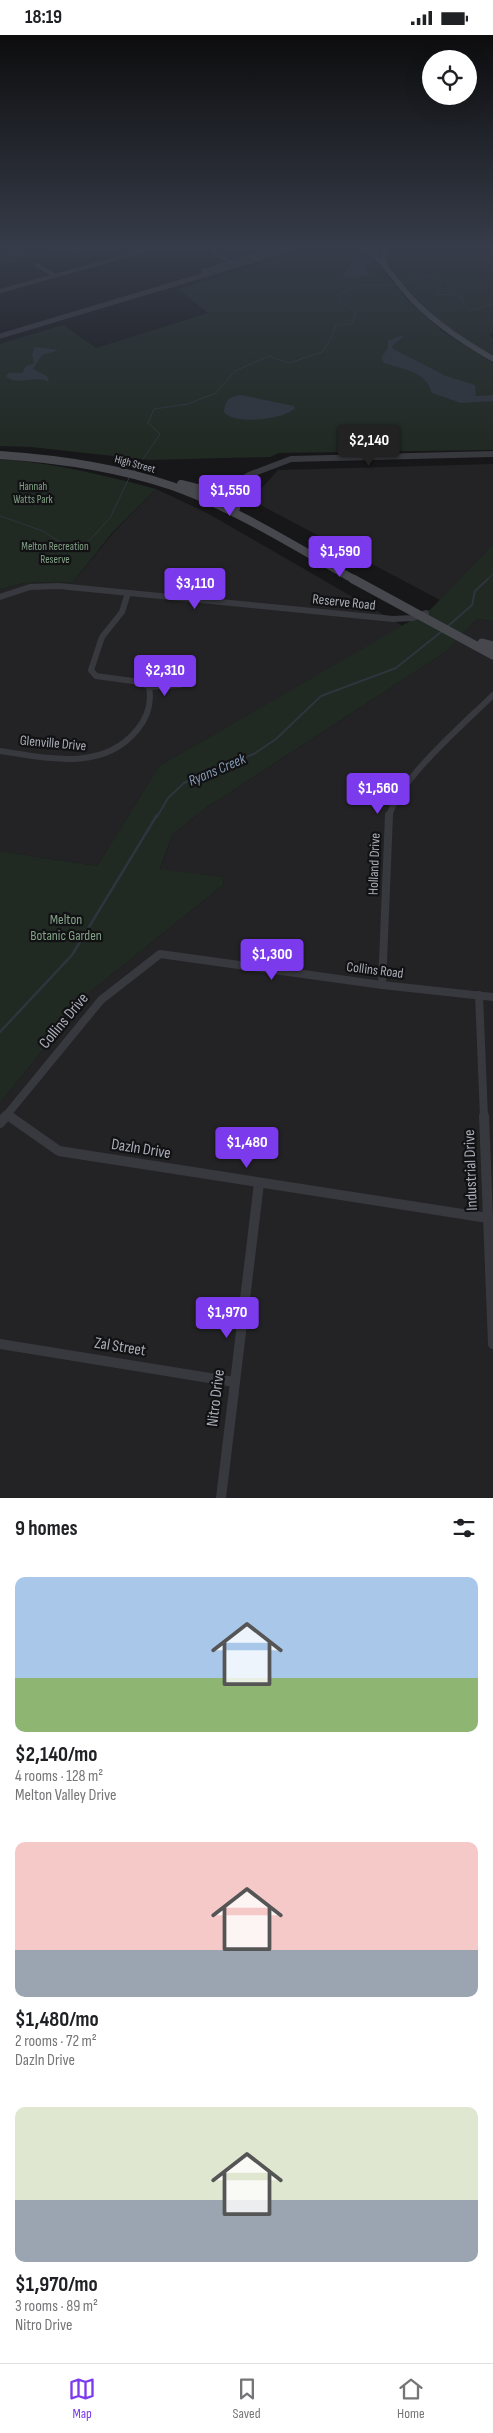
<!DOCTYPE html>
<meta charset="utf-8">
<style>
:root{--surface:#fff;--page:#f2f2f2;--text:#202124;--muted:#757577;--line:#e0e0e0;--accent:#7c3aed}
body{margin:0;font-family:"Sofia Sans Condensed",sans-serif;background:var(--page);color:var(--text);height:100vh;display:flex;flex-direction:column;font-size:19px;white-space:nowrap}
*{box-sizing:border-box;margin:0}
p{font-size:16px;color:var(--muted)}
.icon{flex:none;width:28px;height:28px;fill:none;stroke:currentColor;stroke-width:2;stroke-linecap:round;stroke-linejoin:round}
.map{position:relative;height:1463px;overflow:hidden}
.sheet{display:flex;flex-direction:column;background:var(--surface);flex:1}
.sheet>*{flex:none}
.fabs{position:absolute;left:422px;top:15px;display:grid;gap:10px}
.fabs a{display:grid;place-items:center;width:55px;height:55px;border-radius:50%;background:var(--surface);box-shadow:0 5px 20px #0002;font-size:25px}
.price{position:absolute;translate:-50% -42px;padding:0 11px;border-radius:5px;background:var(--accent);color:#fff;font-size:16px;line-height:32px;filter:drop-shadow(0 1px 2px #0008)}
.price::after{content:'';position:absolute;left:50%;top:30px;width:15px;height:11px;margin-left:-8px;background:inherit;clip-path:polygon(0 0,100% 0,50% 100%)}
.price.on{background:#222;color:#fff}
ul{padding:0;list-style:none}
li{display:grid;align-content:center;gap:10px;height:265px;padding:0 15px}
li span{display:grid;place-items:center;height:155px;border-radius:10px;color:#555}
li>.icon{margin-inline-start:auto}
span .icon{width:90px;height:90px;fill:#fffc;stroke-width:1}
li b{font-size:21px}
h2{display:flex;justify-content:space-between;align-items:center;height:60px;padding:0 15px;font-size:21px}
.status{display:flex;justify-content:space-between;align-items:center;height:35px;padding:0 25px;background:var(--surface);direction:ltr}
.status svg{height:14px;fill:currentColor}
.tab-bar{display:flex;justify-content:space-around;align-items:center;height:70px;border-top:1px solid var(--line);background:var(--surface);font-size:14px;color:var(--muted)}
.tab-bar a{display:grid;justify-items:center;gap:2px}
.tab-bar .on{color:var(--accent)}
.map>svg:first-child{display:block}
</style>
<div class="status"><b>18:19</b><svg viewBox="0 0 49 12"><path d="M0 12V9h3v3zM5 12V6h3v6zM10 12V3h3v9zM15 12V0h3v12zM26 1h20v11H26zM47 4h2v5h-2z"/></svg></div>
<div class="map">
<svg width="493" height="1463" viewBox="0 0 493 1463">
<rect width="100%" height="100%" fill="#171719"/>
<path fill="#232326" d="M 493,429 L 493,509 L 440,565 L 251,465 L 278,435 Z
M 156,454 L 207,478 L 403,591 L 159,731 L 97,831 L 0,816 L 0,554 L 25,548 L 73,547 L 113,498 Z
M 477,584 L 493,586 L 493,1463 L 0,1463 L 0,1068 L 90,957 L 223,850 L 224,842 L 160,835 L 172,800 L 206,773 L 447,616 Z"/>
<path fill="#212923" d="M 10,212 L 61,212 L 46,221 L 0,229 L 0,215 Z
M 311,212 L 366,215 L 407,265 L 443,297 L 493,328 L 493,415 L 279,418 L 270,422 L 149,425 L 31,412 L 0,411 L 0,309 L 63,290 L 96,313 L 208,278 L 178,254 Z
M 388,212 L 493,212 L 493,297 L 489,300 L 493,303 L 493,322 C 482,315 470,309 460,302 C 442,289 379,236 388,212 Z
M 0,424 C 54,428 104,440 156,454 L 112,498 L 73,547 L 25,548 L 0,554 Z
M 493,509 L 493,586 L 477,584 L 447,616 L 206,773 L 172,800 L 160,834 L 224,842 L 223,850 L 90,957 L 0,1068 L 0,816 L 97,831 L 159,731 L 431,574 Z"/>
<path fill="#2e353d" d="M 357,222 L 359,222 L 370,241 L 341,243 Z
M 400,301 L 404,301 L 392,311 L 393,314 L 446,341 L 475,350 L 476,361 L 493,360 L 493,366 L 461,368 L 432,358 C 425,335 404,335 384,328 L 381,323 L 388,313 L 388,306 Z
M 35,312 L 59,315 L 42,320 L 33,334 L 47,341 L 49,347 C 34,339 15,352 6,341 L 9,338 L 22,338 L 26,331 L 34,328 L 32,319 Z
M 241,360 L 294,371 L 295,373 C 286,384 234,391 224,377 C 225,365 230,361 241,360 Z"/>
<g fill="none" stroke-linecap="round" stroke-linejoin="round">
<path stroke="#2e353d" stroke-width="1" d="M 0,222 L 39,212
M 402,249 L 423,241 L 436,241 L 441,247 L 437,260 L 452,259 L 462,262 L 463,269 L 471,275 L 493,269
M 143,424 L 160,399 L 148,388 L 154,374 L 188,369 L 216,358 L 235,336 L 269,321 L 289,328 L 322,317 L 331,304 L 336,290 L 352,289 L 356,276 L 339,266 L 339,259 L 357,251 L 398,250
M 133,437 L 141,427
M 0,481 L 43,496 L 60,507 L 84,511 L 110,483 L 130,441
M 486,545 L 493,539"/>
<path stroke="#2e353d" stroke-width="2" d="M 447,592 L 472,570 L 475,556 L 488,544
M 157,782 L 168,763 L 184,748 L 205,737 L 254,719 L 276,704 L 321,661 L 396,633 L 441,597"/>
<path stroke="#2e353d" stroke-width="2.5" d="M 0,997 L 72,920 L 157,780"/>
<path stroke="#38393e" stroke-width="4" d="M 74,218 L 87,212
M 214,218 L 231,227
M 37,230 L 55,241
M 208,240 L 203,236 L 283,212
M 0,256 L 158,212"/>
<path stroke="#38393e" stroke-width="6" d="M 0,562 L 30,552 L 59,551 L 393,584 L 413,583 L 426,578
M 149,652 L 180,650
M 0,716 C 47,723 103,737 137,695 C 147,683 152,668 149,652 L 140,647 L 96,641 L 91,635 L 102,602 L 122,577 L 128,558
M 389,782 C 397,746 465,688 493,660"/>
<path stroke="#38393e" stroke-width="8" d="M 382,950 L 389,780
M 479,960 L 484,1082
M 7,1079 L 11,1082
M 5,1082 L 101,965 L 160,919 L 382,950 L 493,962"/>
<path stroke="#38393e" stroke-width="10" d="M 9,1081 L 59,1116 L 488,1183
M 484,1081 L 493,1309
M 0,1088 L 6,1081
M 0,1309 L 234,1347
M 221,1463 L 259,1148"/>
<path stroke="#38393e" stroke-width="5" d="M 0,301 L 298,212"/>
<path stroke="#38393e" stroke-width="6" d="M 215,469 L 228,454 L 249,440 L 291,424 L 493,419"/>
<path stroke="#46484e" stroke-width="5.5" d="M 366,212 C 385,227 396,247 412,264 C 436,289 464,307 493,324
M 383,212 L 385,230"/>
<path stroke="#46484e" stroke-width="8" d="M 0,420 C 59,424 116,432 172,451 C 237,474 296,512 355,545
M 181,449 L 209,456 L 229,454
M 236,456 L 236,473"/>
<path stroke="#46484e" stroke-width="9" d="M 353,544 L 493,620
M 482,608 L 493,611"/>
</g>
<linearGradient id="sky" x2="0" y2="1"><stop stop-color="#0d0d0e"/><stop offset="0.51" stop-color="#363c49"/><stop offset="1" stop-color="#363c49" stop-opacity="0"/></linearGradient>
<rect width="493" height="417" fill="url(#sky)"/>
<g text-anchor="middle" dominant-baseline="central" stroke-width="4.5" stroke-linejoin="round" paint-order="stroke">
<g font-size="11" fill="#aaadb8" stroke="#121214">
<text transform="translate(135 429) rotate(15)">High Street</text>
</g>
<g font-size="11" fill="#82a287" stroke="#121214">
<text x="33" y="451">Hannah<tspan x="33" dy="13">Watts Park</tspan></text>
<text x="55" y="511">Melton Recreation<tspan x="55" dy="13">Reserve</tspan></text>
</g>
<g font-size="14" fill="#aaadb8" stroke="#121214">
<text transform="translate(344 567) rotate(6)">Reserve Road</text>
<text transform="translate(53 708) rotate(5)">Glenville Drive</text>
<text transform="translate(374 829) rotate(-88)">Holland Drive</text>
<text transform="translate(375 935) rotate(7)">Collins Road</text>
</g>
<g font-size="14" fill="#82a287" stroke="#121214">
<text x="66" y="884">Melton<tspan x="66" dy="16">Botanic Garden</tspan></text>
</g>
<g font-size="15" font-style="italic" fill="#8398b1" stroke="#121214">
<text transform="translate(217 735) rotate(-23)">Ryans Creek</text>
</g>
<g font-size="16" fill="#aaadb8" stroke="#121214">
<text transform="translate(64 986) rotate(-50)">Collins Drive</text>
<text transform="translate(141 1114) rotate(9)">Dazln Drive</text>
<text transform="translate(471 1135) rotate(-92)">Industrial Drive</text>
<text transform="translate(120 1312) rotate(9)">Zal Street</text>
<text transform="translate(216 1363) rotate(-83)">Nitro Drive</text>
</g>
</g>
</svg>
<div class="fabs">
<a><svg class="icon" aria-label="locate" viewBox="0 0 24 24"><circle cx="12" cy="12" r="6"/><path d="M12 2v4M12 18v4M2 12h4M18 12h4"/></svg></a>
</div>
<b class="price on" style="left:369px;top:432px">$2,140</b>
<b class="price" style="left:230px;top:482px">$1,550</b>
<b class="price" style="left:340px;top:543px">$1,590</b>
<b class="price" style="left:195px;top:575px">$3,110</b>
<b class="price" style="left:165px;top:662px">$2,310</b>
<b class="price" style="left:378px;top:780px">$1,560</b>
<b class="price" style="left:272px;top:946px">$1,300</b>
<b class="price" style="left:247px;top:1134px">$1,480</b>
<b class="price" style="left:227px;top:1304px">$1,970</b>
</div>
<section class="sheet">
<h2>9 homes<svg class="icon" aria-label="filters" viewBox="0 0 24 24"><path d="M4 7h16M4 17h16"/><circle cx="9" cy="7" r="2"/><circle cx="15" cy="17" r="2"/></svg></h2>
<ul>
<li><span style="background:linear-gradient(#a9c7e8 65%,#8fb573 0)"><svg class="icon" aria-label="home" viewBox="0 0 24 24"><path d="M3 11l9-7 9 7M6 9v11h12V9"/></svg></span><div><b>$2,140/mo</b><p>4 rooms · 128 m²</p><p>Melton Valley Drive</p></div></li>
<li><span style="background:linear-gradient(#f6c9c9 70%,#9aa5b1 0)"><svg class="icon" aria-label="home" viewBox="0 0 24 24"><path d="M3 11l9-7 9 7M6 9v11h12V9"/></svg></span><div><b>$1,480/mo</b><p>2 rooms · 72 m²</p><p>Dazln Drive</p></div></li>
<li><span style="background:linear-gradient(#dfe7d0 60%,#9aa5b1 0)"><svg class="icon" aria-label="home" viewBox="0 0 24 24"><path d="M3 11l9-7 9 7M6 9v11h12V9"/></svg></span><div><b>$1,970/mo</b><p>3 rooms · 89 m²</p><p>Nitro Drive</p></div></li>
</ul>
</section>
<nav class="tab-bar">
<a class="on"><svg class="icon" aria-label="map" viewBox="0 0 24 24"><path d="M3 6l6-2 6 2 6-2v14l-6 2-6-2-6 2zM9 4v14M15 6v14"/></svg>Map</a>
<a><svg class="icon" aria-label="saved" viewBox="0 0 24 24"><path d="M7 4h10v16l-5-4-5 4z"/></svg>Saved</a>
<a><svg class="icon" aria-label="home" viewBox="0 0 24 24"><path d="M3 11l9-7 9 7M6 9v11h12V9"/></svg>Home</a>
</nav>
